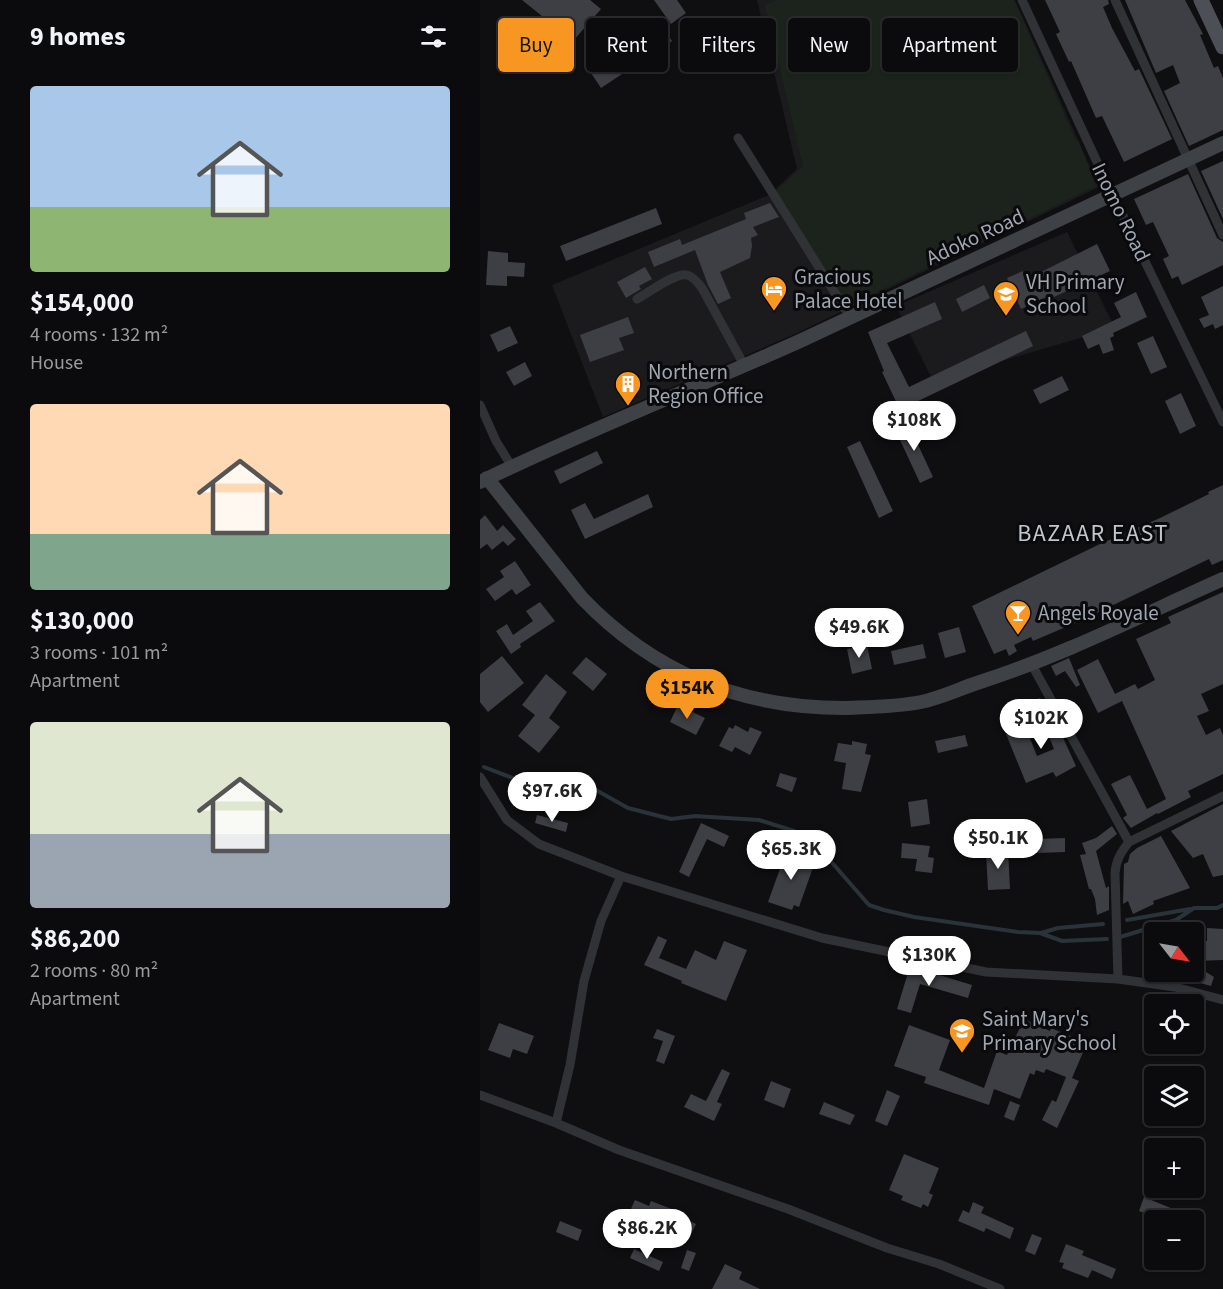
<!DOCTYPE html>
<meta charset="utf-8">
<style>
:root{--surface:#0b0b0d;--page:#19191b;--text:#f1f3f6;--muted:#9a9b9d;--line:#2b2b2e;--accent:#f79721}
body{margin:0;font-family:"Source Sans 3",sans-serif;background:var(--page);color:var(--text);height:100vh;display:flex;flex-direction:column;font-size:22px;white-space:nowrap}
*{box-sizing:border-box;margin:0}
p{font-size:20px;color:var(--muted)}
.icon{flex:none;width:33px;height:33px;fill:none;stroke:currentColor;stroke-width:2;stroke-linecap:round;stroke-linejoin:round}
.map{position:relative;flex:1;overflow:hidden}
.panel{display:flex;flex-direction:column;background:var(--surface);width:480px}
.panel>*{flex:none}
.guide{position:absolute;left:18px;top:18px;width:570px;height:54px;display:flex;gap:12px}
.needle{width:39px;rotate:121deg}
.fabs{position:absolute;left:664px;top:922px;display:grid;gap:12px}
.fabs a{display:grid;place-items:center;width:60px;height:60px;border-radius:6px;background:var(--surface);box-shadow:0 2px 4px #0004,0 0 0 2px var(--line);font-size:30px}
.price{position:absolute;translate:-50% -51px;padding:0 14px;border-radius:21px;background:#fff;color:#222;font-size:20px;line-height:39px;filter:drop-shadow(0 2px 3px #0008)}
.price::after{content:'';position:absolute;left:50%;top:36px;width:18px;height:14px;margin-left:-9px;background:inherit;clip-path:polygon(0 0,100% 0,50% 100%)}
.price.current{background:var(--accent);color:#111}
ul{padding:0;list-style:none}
li{display:grid;align-content:center;gap:12px;height:318px;padding:0 30px}
li span{display:grid;place-items:center;height:186px;border-radius:6px;color:#555}
li>.icon{margin-inline-start:auto}
span .icon{width:108px;height:108px;fill:#fffc;stroke-width:1}
li b{font-size:26px}
h2{display:flex;justify-content:space-between;align-items:center;height:72px;padding:0 30px;font-size:26px}
.tag{padding:0 21px;border-radius:6px;background:var(--surface);box-shadow:0 2px 4px #0004,0 0 0 2px var(--line);font-size:21px;line-height:54px}
.tag.current{background:var(--accent);color:#111}
main{display:flex;flex:1;min-height:0}
.map>svg:first-child{display:block}
</style>
<main>
<section class="panel">
<h2>9 homes<svg class="icon" aria-label="filters" viewBox="0 0 24 24"><path d="M4 7h16M4 17h16"/><circle cx="9" cy="7" r="2"/><circle cx="15" cy="17" r="2"/></svg></h2>
<ul>
<li><span style="background:linear-gradient(#a9c7e8 65%,#8fb573 0)"><svg class="icon" aria-label="home" viewBox="0 0 24 24"><path d="M3 11l9-7 9 7M6 9v11h12V9"/></svg></span><div><b>$154,000</b><p>4 rooms · 132 m²</p><p>House</p></div></li>
<li><span style="background:linear-gradient(#ffd9b3 70%,#7fa58c 0)"><svg class="icon" aria-label="home" viewBox="0 0 24 24"><path d="M3 11l9-7 9 7M6 9v11h12V9"/></svg></span><div><b>$130,000</b><p>3 rooms · 101 m²</p><p>Apartment</p></div></li>
<li><span style="background:linear-gradient(#dfe7d0 60%,#9aa5b1 0)"><svg class="icon" aria-label="home" viewBox="0 0 24 24"><path d="M3 11l9-7 9 7M6 9v11h12V9"/></svg></span><div><b>$86,200</b><p>2 rooms · 80 m²</p><p>Apartment</p></div></li>
</ul>
</section>
<div class="map">
<svg width="743" height="1289" viewBox="0 0 743 1289">
<rect width="100%" height="100%" fill="#0f0f11"/>
<path fill="#1b1b1e" d="M 277,0 L 535,0 L 619,187 L 315,334 L 123,417 L 72,285 L 289,195 L 317,169 Z
M 587,232 L 635,328 L 453,381 L 416,306 Z"/>
<path fill="#1c231c" d="M 297,0 L 534,0 L 595,139 L 599,142 L 616,186 L 366,307 L 295,192 L 323,166 L 285,5 Z"/>
<g fill="none" stroke-linecap="round" stroke-linejoin="round">
<path stroke="#293339" stroke-width="4" d="M 4,767 L 43,782 L 68,779 L 107,785 L 148,808 L 191,819 L 215,816 L 279,820 L 314,831 L 333,841 L 389,905 L 404,910 L 434,917 L 538,932 L 560,933 L 582,941 L 627,939
M 647,920 L 710,909
M 561,933 L 578,928 L 623,924
M 640,937 L 696,920 L 714,908 L 737,908 L 743,905"/>
</g>
<path fill="#3e3f44" d="M 42,0 L 110,0 L 121,9 L 93,41 Z
M 174,0 L 197,0 L 206,13 L 191,24 Z
M 565,0 L 628,0 L 629,4 L 623,7 L 632,28 L 655,71 L 659,69 L 692,139 L 644,162 L 622,116 L 616,118 L 591,61 L 589,62 L 576,34 L 580,32 Z
M 645,0 L 705,0 L 723,34 L 720,35 L 734,68 L 738,66 L 743,78 L 743,130 L 709,146 L 684,91 L 700,83 L 693,65 L 676,73 Z
M 182,26 L 192,41 L 121,88 L 111,73 Z
M 743,161 L 743,219 L 721,171 Z
M 708,174 L 737,238 L 743,242 L 743,265 L 702,285 L 698,276 L 692,279 L 683,259 L 689,256 L 673,222 L 666,225 L 654,199 Z
M 290,203 L 299,217 L 273,227 L 278,235 L 271,238 L 272,246 L 270,258 L 240,272 L 251,298 L 238,304 L 228,285 L 215,250 L 174,267 L 168,252 L 200,239 L 202,245 L 266,219 L 264,213 Z
M 176,208 L 182,224 L 86,261 L 80,246 Z
M 617,244 L 630,271 L 574,297 L 572,294 L 541,309 L 527,278 L 543,271 L 547,279 Z
M 8,251 L 28,253 L 28,262 L 45,263 L 44,277 L 27,276 L 27,286 L 6,285 Z
M 165,267 L 172,279 L 159,286 L 161,289 L 146,298 L 137,282 Z
M 504,285 L 510,298 L 482,312 L 476,299 Z
M 743,286 L 743,325 L 735,329 L 733,324 L 724,328 L 719,319 L 729,315 L 721,297 Z
M 656,292 L 667,317 L 633,333 L 634,336 L 630,338 L 634,350 L 623,354 L 619,344 L 608,349 L 602,336 L 641,317 L 634,303 Z
M 455,302 L 462,319 L 407,343 L 429,387 L 546,331 L 553,346 L 436,402 L 437,404 L 421,412 L 402,372 L 404,371 L 388,332 Z
M 148,317 L 154,333 L 139,338 L 144,350 L 110,362 L 100,335 Z
M 30,326 L 38,343 L 18,352 L 10,335 Z
M 673,336 L 687,367 L 671,374 L 657,343 Z
M 45,362 L 52,376 L 34,386 L 26,372 Z
M 582,376 L 589,390 L 560,404 L 553,390 Z
M 701,393 L 716,426 L 700,434 L 685,401 Z
M 427,421 L 453,477 L 440,483 L 414,427 Z
M 380,441 L 413,511 L 399,518 L 367,447 Z
M 117,451 L 123,463 L 80,484 L 74,471 Z
M 743,485 L 743,560 L 732,565 L 729,559 L 600,621 L 553,641 L 551,637 L 534,645 L 537,651 L 529,656 L 526,649 L 514,654 L 492,606 L 620,544 L 680,518 L 729,494 L 728,492 Z
M 168,494 L 173,507 L 105,539 L 91,510 L 105,503 L 114,519 Z
M 5,515 L 17,531 L 23,525 L 36,539 L 28,546 L 23,541 L 12,550 L 7,544 L 0,549 L 0,520 Z
M 35,561 L 51,585 L 36,595 L 32,589 L 15,601 L 6,589 L 24,577 L 20,571 Z
M 743,592 L 743,684 L 721,694 L 729,711 L 717,716 L 726,735 L 740,728 L 743,735 L 743,774 L 708,791 L 711,797 L 678,814 L 677,813 L 651,828 L 643,818 L 647,815 L 631,784 L 650,775 L 667,809 L 686,799 L 642,701 L 618,713 L 597,670 L 618,659 L 635,694 L 655,684 L 658,689 L 675,680 L 656,639 L 691,623 L 688,617 Z
M 60,602 L 75,621 L 40,644 L 41,647 L 31,654 L 16,631 L 27,624 L 33,635 L 53,621 L 46,611 Z
M 479,627 L 486,652 L 465,658 L 458,633 Z
M 443,644 L 446,658 L 414,665 L 411,651 Z
M 387,645 L 392,669 L 372,674 L 367,649 Z
M 22,656 L 44,683 L 8,712 L 0,702 L 0,674 Z
M 106,657 L 127,674 L 113,691 L 92,673 Z
M 589,658 L 600,685 L 596,687 L 585,671 L 576,676 L 571,666 Z
M 66,674 L 87,692 L 69,718 L 80,727 L 59,753 L 38,736 L 55,715 L 42,705 Z
M 560,698 L 578,730 L 579,729 L 596,766 L 576,777 L 573,772 L 546,783 L 526,734 L 545,726 L 557,756 L 574,749 L 554,700 Z
M 198,705 L 225,718 L 216,735 L 190,722 Z
M 255,725 L 268,732 L 270,727 L 282,732 L 270,755 L 255,747 L 252,752 L 239,746 L 249,727 L 253,729 Z
M 485,735 L 488,746 L 458,753 L 455,741 Z
M 372,741 L 387,744 L 385,754 L 391,755 L 381,792 L 362,789 L 366,763 L 354,761 L 358,743 L 372,745 Z
M 300,773 L 317,778 L 312,792 L 296,786 Z
M 447,799 L 450,824 L 431,827 L 428,802 Z
M 743,804 L 743,875 L 733,877 L 723,854 L 713,858 L 691,831 Z
M 57,815 L 88,823 L 86,832 L 55,823 Z
M 221,823 L 249,836 L 244,847 L 227,839 L 209,877 L 199,872 Z
M 632,826 L 637,834 L 616,851 L 626,888 L 629,886 L 629,910 L 617,915 L 615,899 L 611,889 L 609,889 L 600,855 L 606,854 L 602,843 L 616,838 Z
M 681,836 L 710,888 L 673,901 L 674,904 L 653,914 L 648,901 L 643,904 L 644,864 L 648,862 L 650,854 L 657,848 Z
M 585,838 L 585,852 L 532,854 L 532,840 Z
M 422,843 L 450,846 L 448,857 L 454,858 L 452,873 L 435,871 L 437,859 L 421,858 Z
M 528,850 L 530,889 L 508,890 L 506,851 Z
M 306,852 L 335,862 L 319,907 L 314,905 L 312,910 L 288,902 Z
M 727,928 L 743,929 L 743,960 L 716,961 L 715,941 L 727,941 Z
M 178,936 L 187,940 L 179,958 L 206,969 L 215,950 L 236,960 L 244,941 L 267,950 L 246,1001 L 201,983 L 202,981 L 164,965 Z
M 430,966 L 492,985 L 488,998 L 440,984 L 431,1013 L 417,1009 Z
M 721,969 L 734,977 L 731,986 L 720,983 Z
M 544,1019 L 570,1031 L 571,1028 L 607,1043 L 592,1078 L 599,1081 L 577,1128 L 562,1120 L 572,1100 L 576,1102 L 586,1077 L 566,1069 L 564,1073 L 556,1070 L 554,1075 L 550,1073 L 540,1099 L 514,1089 L 509,1105 L 444,1083 L 446,1077 L 414,1066 L 429,1025 L 470,1040 L 459,1070 L 504,1088 L 517,1051 L 527,1055 Z
M 19,1023 L 54,1036 L 47,1054 L 33,1049 L 30,1058 L 8,1050 Z
M 177,1029 L 195,1036 L 184,1064 L 176,1061 L 183,1041 L 173,1038 Z
M 242,1069 L 250,1073 L 237,1102 L 242,1104 L 234,1121 L 204,1107 L 211,1094 L 226,1101 Z
M 291,1081 L 311,1089 L 304,1108 L 284,1100 Z
M 407,1090 L 420,1096 L 407,1126 L 395,1121 Z
M 530,1101 L 540,1105 L 534,1121 L 524,1117 Z
M 344,1102 L 375,1115 L 370,1125 L 339,1114 Z
M 424,1154 L 459,1168 L 449,1193 L 453,1195 L 448,1207 L 443,1204 L 441,1208 L 421,1200 L 423,1196 L 409,1190 Z
M 664,1197 L 693,1209 L 689,1221 L 673,1221 L 665,1218 L 666,1214 L 659,1211 Z
M 155,1200 L 169,1206 L 171,1201 L 202,1213 L 200,1217 L 216,1224 L 209,1238 L 194,1231 L 192,1236 L 170,1226 L 171,1222 L 149,1213 Z
M 493,1202 L 504,1207 L 501,1213 L 534,1228 L 530,1239 L 506,1228 L 504,1232 L 478,1221 L 483,1210 L 489,1213 Z
M 80,1221 L 102,1230 L 98,1241 L 76,1232 Z
M 552,1234 L 562,1238 L 555,1255 L 545,1251 Z
M 586,1244 L 604,1251 L 602,1255 L 636,1269 L 632,1279 L 612,1270 L 608,1278 L 582,1268 L 584,1263 L 579,1262 Z
M 154,1249 L 183,1262 L 179,1271 L 150,1258 Z
M 207,1250 L 216,1253 L 209,1271 L 201,1268 Z
M 245,1264 L 262,1272 L 259,1279 L 280,1289 L 232,1289 Z"/>
<g fill="none" stroke-linecap="round" stroke-linejoin="round">
<path stroke="#303236" stroke-width="9" d="M 542,0 L 624,177 L 743,422
M 635,0 L 743,235
M 258,138 L 370,317
M 157,299 C 168,293 196,272 207,275 C 214,277 218,283 222,288 L 264,365
M 0,405 L 16,441 L 32,467
M 552,665 L 649,842
M 0,777 L 27,820 L 59,844 L 141,876 L 342,938 L 506,972 L 638,979 L 695,987 L 743,1000
M 638,979 L 635,873 C 636,860 641,852 649,842 L 743,796
M 0,1095 L 76,1123 L 139,1150 L 308,1209 L 407,1248 L 459,1264 L 520,1289
M 76,1123 L 90,1065 L 104,981 L 121,921 L 141,876"/>
<path stroke="#3e4146" stroke-width="14" d="M 7,478 L 102,598 C 174,673 260,708 365,708 C 391,707 416,707 441,702 C 460,698 479,689 497,683 C 582,656 662,615 743,579
M 0,482 C 105,431 213,389 320,341 C 461,276 602,210 743,143"/>
<path stroke="#4c4f55" stroke-width="15" d="M 721,0 L 743,47"/>
</g>
<defs>
<g id="hotel-pin" transform="scale(1.35)"><path d="M0 17L-7.5 6A9.5 9.5 0 1 1 7.5 6Z" fill="#f79721" stroke="#0a0a0c"/><path d="M-6-4.5h1.5V1H6V5H4.5V3h-9V5H-6ZM-4 0a1.8 1.8 0 1 1 3.6 0ZM.5 0V-2.5h3Q6-2.5 6 0Z" fill="#fff"/></g>
<g id="school-pin" transform="scale(1.35)"><path d="M0 17L-7.5 6A9.5 9.5 0 1 1 7.5 6Z" fill="#f79721" stroke="#0a0a0c"/><path d="M0-5L7-2L0 1L-7-2ZM-4 1L0 2.5L4 1V4Q0 6-4 4Z" fill="#fff"/></g>
<g id="building-pin" transform="scale(1.35)"><path d="M0 17L-7.5 6A9.5 9.5 0 1 1 7.5 6Z" fill="#f79721" stroke="#0a0a0c"/><path d="M-4-6H4V6H1V3H-1V6H-4ZM-2.5-4.3h1.7v1.8h-1.7ZM.8-4.3h1.7v1.8H.8ZM-2.5-1h1.7V.8h-1.7ZM.8-1h1.7V.8H.8Z" fill="#fff"/></g>
<g id="bar-pin" transform="scale(1.35)"><path d="M0 17L-7.5 6A9.5 9.5 0 1 1 7.5 6Z" fill="#f79721" stroke="#0a0a0c"/><path d="M-6-5H6L.8 .8V4.5H3.5V6h-7V4.5H-.8V.8Z" fill="#fff"/></g>
</defs>
<g fill-rule="evenodd">
<use href="#hotel-pin" x="294" y="289"/>
<use href="#school-pin" x="526" y="294"/>
<use href="#building-pin" x="148" y="384"/>
<use href="#bar-pin" x="538" y="613"/>
<use href="#school-pin" x="482" y="1031"/>
</g>
<g text-anchor="middle" dominant-baseline="central" stroke-width="6" stroke-linejoin="round" paint-order="stroke">
<g font-size="21" fill="#a0a7b2" stroke="#0a0a0c">
<text transform="translate(641 212) rotate(64)">Inomo Road</text>
<text transform="translate(495 237) rotate(-25)">Adoko Road</text>
</g>
<g font-size="21" fill="#a0a7b2" stroke="#0a0a0c" text-anchor="start">
<text x="314" y="277">Gracious<tspan x="314" dy="24">Palace Hotel</tspan></text>
<text x="546" y="282">VH Primary<tspan x="546" dy="24">School</tspan></text>
<text x="168" y="372">Northern<tspan x="168" dy="24">Region Office</tspan></text>
<text x="558" y="613">Angels Royale</text>
<text x="502" y="1019">Saint Mary's<tspan x="502" dy="24">Primary School</tspan></text>
</g>
<g font-size="24" letter-spacing="1.5" fill="#c1c6ce" stroke="#0a0a0c">
<text x="613" y="533">BAZAAR EAST</text>
</g>
</g>
</svg>
<div class="fabs">
<a><svg class="needle" viewBox="-14 -14 28 28"><path d="M0-13l5 13h-10z" fill="#e53935"/><path d="M0 13l5-13h-10z" fill="#9a9b9d"/></svg></a>
<a><svg class="icon" aria-label="locate" viewBox="0 0 24 24"><circle cx="12" cy="12" r="6"/><path d="M12 2v4M12 18v4M2 12h4M18 12h4"/></svg></a>
<a><svg class="icon" aria-label="layers" viewBox="0 0 24 24"><path d="M12 4l9 5-9 5-9-5zM3 14l9 5 9-5"/></svg></a>
<a>+</a>
<a>−</a>
</div>
<b class="price" style="left:434px;top:452px">$108K</b>
<b class="price" style="left:379px;top:659px">$49.6K</b>
<b class="price current" style="left:207px;top:720px">$154K</b>
<b class="price" style="left:561px;top:750px">$102K</b>
<b class="price" style="left:72px;top:823px">$97.6K</b>
<b class="price" style="left:518px;top:870px">$50.1K</b>
<b class="price" style="left:311px;top:881px">$65.3K</b>
<b class="price" style="left:449px;top:987px">$130K</b>
<b class="price" style="left:167px;top:1260px">$86.2K</b>
<div class="guide">
<a class="tag current">Buy</a>
<a class="tag">Rent</a>
<a class="tag">Filters</a>
<a class="tag">New</a>
<a class="tag">Apartment</a>
</div>
</div>
</main>
